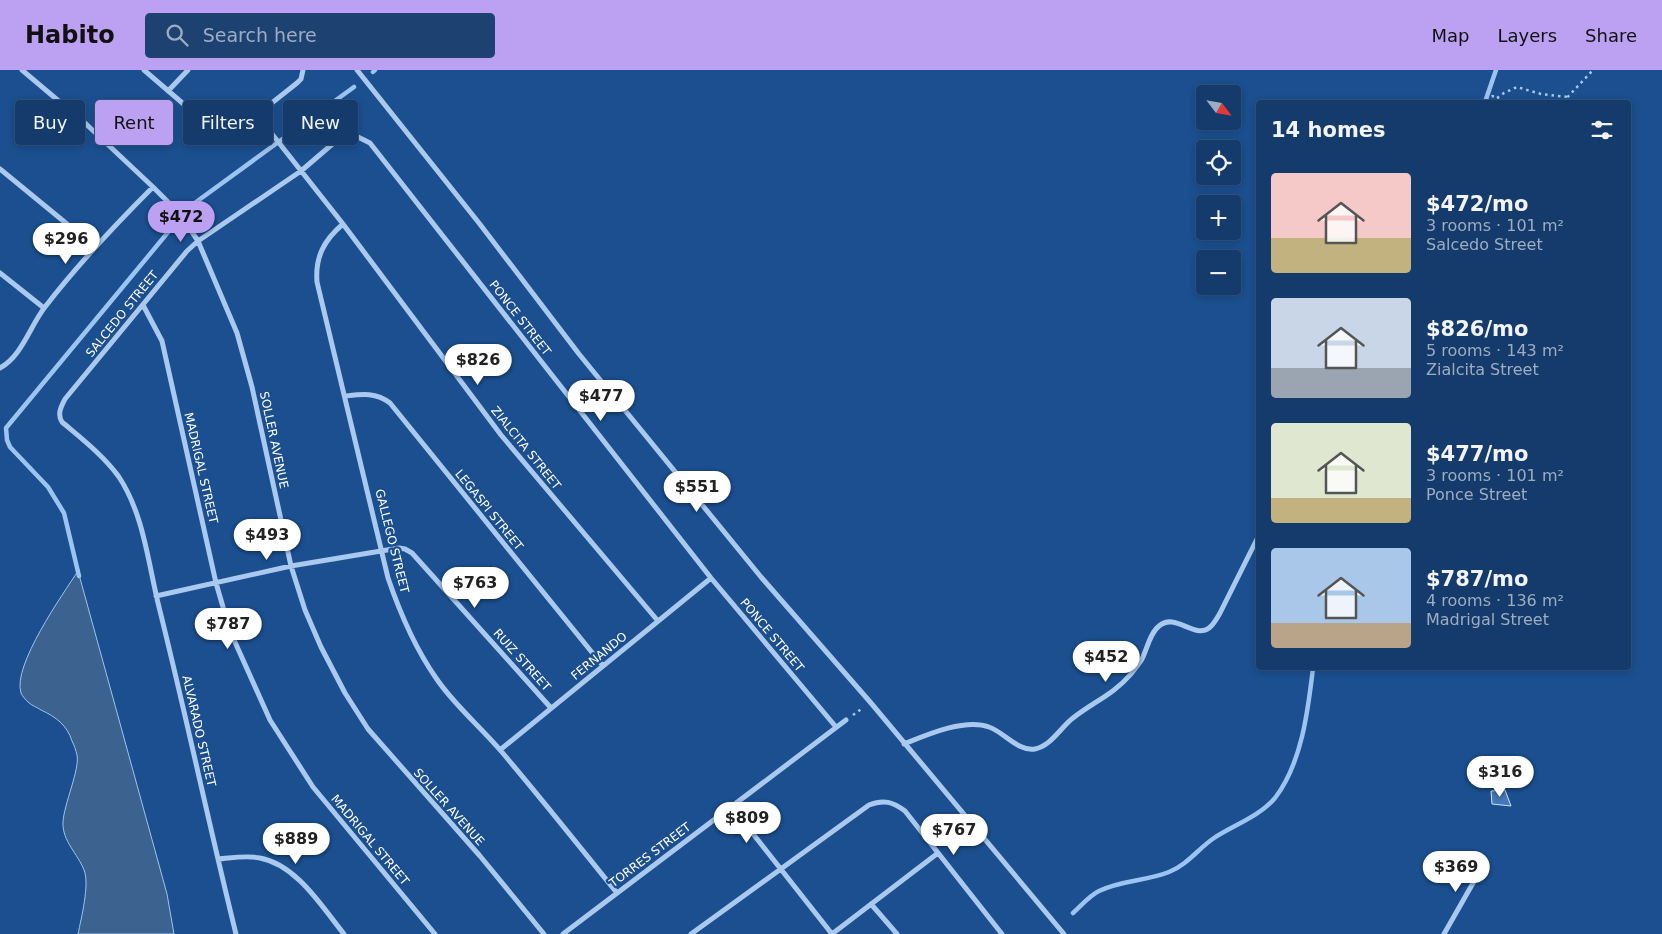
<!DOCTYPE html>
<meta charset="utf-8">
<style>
:root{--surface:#143b6b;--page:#1d4271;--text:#f1f3f6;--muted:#9dadc1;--line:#33557e;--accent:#bca0f2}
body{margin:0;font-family:"DejaVu Sans",sans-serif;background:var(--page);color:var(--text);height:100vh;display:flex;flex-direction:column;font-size:19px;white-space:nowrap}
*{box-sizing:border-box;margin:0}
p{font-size:16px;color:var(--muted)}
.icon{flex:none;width:28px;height:28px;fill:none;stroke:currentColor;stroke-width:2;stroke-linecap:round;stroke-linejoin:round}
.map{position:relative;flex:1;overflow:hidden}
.details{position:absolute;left:1256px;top:30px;width:375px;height:570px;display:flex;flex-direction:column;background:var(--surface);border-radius:5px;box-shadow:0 2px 8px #0003,0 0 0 1px var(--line)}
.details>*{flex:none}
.hud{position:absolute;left:15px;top:30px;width:475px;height:45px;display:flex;gap:10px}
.needle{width:32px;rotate:121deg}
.fabs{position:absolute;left:1196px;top:15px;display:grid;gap:10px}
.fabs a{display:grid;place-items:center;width:45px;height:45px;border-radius:5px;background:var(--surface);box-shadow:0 2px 8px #0003,0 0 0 1px var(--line);font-size:25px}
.price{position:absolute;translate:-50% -42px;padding:0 11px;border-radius:18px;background:#fff;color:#222;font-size:16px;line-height:32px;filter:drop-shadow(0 1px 2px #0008)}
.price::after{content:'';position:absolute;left:50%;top:30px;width:15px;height:11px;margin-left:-8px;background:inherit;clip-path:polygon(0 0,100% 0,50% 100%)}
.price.active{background:var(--accent);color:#111}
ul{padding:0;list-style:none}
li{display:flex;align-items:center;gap:15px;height:125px;padding:0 15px}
li span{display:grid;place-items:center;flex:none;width:140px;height:100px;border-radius:5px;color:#555}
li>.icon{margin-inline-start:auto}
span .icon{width:60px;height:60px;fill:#fffc;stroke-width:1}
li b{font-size:21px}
h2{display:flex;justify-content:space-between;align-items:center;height:60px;padding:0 15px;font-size:21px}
.chip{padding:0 18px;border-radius:5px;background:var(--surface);box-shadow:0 2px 8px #0003,0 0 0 1px var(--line);font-size:18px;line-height:45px}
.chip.active{background:var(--accent);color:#111}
header{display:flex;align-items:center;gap:30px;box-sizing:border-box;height:70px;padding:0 25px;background:var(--accent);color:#111}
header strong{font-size:24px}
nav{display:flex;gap:28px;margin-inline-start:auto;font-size:18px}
.search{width:350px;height:45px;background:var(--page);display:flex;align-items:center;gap:12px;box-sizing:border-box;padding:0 18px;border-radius:5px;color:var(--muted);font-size:19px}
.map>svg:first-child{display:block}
</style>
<header>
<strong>Habito</strong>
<div class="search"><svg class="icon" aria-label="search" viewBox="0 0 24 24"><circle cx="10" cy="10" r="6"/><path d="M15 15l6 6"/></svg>Search here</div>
<nav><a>Map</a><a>Layers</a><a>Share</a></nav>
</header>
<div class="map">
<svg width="1662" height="864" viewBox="0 0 1662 864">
<rect width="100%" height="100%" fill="#1b4f8f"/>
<path fill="#3c6290" stroke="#9cc4f0" d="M 78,501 L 167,824 L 174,864 L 78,864 C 81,849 90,814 84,800 C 78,784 62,771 63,752 C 64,734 80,699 77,685 C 76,680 74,675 72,671 C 67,655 56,647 41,640 C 37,637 32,636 28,632 C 26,630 22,626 21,623 C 12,596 63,524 78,501 Z"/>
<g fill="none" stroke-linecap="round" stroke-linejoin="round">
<path stroke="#9cc4f0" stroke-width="4.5" d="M 373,2 L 375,0
M 1485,32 L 1496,0
M 192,135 L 354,17
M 79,506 L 64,443 L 48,417 L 10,377 L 7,370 L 6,358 L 174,155
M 1073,843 C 1082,835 1089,826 1099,821 C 1121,810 1147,811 1169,802 C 1187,795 1199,778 1214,768 C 1234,755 1260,746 1275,728 C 1302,693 1308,640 1313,598"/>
</g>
<path fill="#4478b7" stroke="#cfe3fa" d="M 1505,720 L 1511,736 L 1492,734 L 1491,721 Z"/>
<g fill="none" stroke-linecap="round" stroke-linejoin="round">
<path stroke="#a9c9ee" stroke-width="2.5" stroke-dasharray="2.5 4" stroke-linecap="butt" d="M 1497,28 L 1504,23 L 1517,17 L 1541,24 L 1568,27
M 1480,32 L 1492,26 L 1497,28 L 1500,32
M 1563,32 L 1593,0
M 853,645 L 863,638"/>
<path stroke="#a9c9ee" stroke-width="5" d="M 22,0 L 86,54 L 153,117 L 177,141 L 188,156 L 198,171 L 237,263 L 252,317 L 291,496 L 305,540 L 321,577 L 345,623 L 368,659 L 480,786 L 544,864
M 144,0 L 208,55 C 217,61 223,67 234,63 L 297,13 L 301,9 L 303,0
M 357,0 L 479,153 L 579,284 L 761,507 L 871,633 L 1064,864
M 168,21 L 188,0
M 257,45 L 343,154 L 501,365 L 658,551
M 0,99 L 95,177
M 343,154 C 324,170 315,187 317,212 L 388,508 C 400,543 415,578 436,608 C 454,635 480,656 501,681 C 541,728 579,776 617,823
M 0,203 L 44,238
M 143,235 L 162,271 L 216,513 L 230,561 L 270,650 L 313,717 L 435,864
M 0,298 C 22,286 30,256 45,237 C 78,194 115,155 153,117
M 346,326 C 362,324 376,322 390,333 L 603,596
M 156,526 L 291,496 L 399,478 L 405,479 L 412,483 L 551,638
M 904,674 C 926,665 965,648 989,657 C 1004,662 1018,682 1035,679 C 1051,676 1061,657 1073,648 C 1092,633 1115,623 1130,605 C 1134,600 1139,594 1142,589 C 1147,579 1150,563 1159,556 C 1175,542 1194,569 1209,558 C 1214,554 1217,548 1220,543 L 1259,465
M 500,680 L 711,508
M 731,736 L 832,864
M 218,789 C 232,788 246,785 260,788 C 297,795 322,837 344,864
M 871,834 L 897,864
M 236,864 C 209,755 186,645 159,537 C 148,493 144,445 119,407 C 104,386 82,369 62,352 C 57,344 61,337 65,329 L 187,181 L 198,171 L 301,101 L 336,71 L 346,66 L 356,66 L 370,73 L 711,508 L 836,657
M 563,864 L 846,650
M 691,864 L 869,735 C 884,729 893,732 905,741 L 1002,864
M 832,864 L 938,783
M 1444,864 L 1485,792"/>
</g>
<g text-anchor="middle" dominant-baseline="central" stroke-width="4.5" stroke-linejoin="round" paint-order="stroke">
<g font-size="12" fill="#fff" stroke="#1b4f8f">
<text transform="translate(122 244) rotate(-51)">SALCEDO STREET</text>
<text transform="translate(520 248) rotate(52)">PONCE STREET</text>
<text transform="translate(274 370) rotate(78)">SOLLER AVENUE</text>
<text transform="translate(526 378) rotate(51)">ZIALCITA STREET</text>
<text transform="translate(201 398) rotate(77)">MADRIGAL STREET</text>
<text transform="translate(489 440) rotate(51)">LEGASPI STREET</text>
<text transform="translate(392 471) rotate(76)">GALLEGO STREET</text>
<text transform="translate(772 565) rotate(50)">PONCE STREET</text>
<text transform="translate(599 586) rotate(-39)">FERNANDO</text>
<text transform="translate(522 590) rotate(48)">RUIZ STREET</text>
<text transform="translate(199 661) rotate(77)">ALVARADO STREET</text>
<text transform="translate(449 737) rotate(48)">SOLLER AVENUE</text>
<text transform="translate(370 770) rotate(50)">MADRIGAL STREET</text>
<text transform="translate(650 785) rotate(-37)">TORRES STREET</text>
</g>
</g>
</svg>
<div class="fabs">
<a><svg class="needle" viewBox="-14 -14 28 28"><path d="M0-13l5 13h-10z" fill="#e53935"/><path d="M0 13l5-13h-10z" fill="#9dadc1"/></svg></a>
<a><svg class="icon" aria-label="locate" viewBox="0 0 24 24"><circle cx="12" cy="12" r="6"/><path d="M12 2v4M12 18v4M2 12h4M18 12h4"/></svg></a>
<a>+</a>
<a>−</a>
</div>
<b class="price active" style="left:181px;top:173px">$472</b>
<b class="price" style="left:66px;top:195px">$296</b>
<b class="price" style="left:478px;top:316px">$826</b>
<b class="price" style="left:601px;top:352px">$477</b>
<b class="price" style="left:697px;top:443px">$551</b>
<b class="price" style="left:267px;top:491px">$493</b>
<b class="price" style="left:475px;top:539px">$763</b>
<b class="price" style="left:228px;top:580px">$787</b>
<b class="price" style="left:1106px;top:613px">$452</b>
<b class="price" style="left:1500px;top:728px">$316</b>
<b class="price" style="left:747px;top:774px">$809</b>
<b class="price" style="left:954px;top:786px">$767</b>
<b class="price" style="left:296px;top:795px">$889</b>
<b class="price" style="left:1456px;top:823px">$369</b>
<div class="hud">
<a class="chip">Buy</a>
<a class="chip active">Rent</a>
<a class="chip">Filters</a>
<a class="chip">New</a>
</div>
<section class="details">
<h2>14 homes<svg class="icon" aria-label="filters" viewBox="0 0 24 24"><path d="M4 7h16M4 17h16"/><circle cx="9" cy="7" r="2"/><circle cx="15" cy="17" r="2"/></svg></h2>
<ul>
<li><span style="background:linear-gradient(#f6c9c9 65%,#c2b280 0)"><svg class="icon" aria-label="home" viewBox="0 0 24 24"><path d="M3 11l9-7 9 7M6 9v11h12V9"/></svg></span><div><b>$472/mo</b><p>3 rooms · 101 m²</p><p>Salcedo Street</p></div></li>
<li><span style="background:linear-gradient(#c9d6e8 70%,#9aa5b1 0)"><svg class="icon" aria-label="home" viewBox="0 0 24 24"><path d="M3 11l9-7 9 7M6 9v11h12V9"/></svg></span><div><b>$826/mo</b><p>5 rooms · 143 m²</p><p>Zialcita Street</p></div></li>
<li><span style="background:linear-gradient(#dfe7d0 75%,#c2b280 0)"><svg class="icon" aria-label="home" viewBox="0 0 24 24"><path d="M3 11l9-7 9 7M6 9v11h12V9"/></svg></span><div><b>$477/mo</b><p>3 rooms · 101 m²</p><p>Ponce Street</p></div></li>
<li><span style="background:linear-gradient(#a9c7e8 75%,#b9a48a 0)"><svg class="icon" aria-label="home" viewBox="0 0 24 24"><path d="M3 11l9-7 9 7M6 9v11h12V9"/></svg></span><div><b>$787/mo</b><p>4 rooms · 136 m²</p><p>Madrigal Street</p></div></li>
</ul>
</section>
</div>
